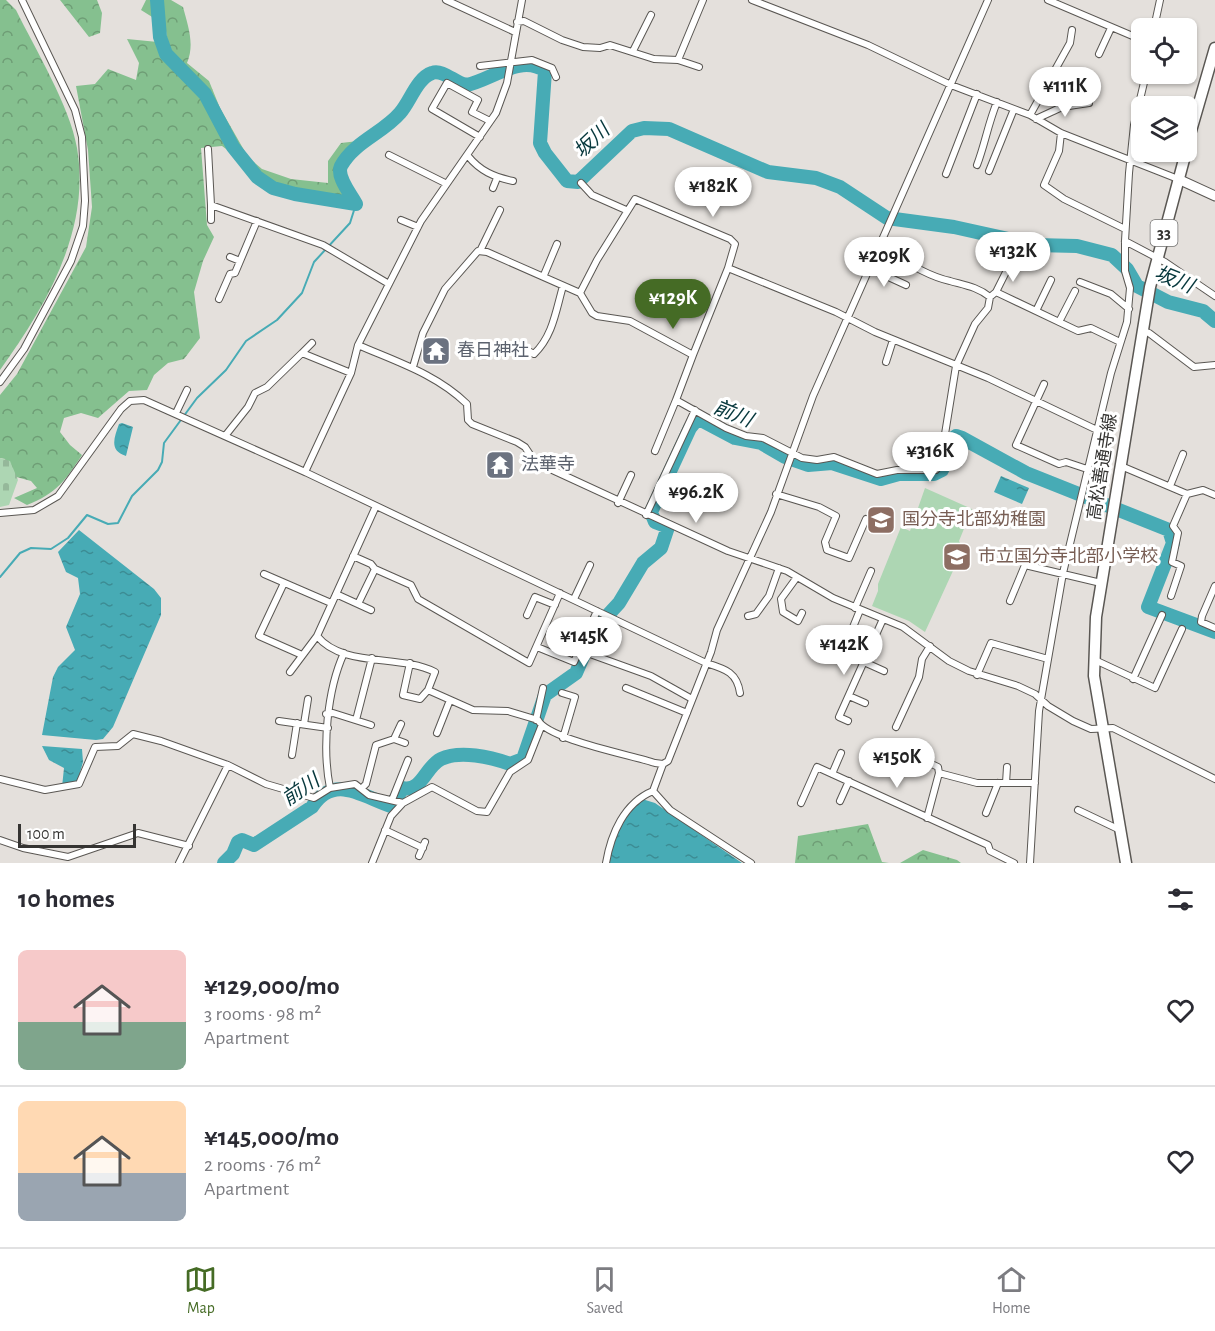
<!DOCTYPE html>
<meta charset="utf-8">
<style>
:root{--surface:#fff;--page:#f7f7f7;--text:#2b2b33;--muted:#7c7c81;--line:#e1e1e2;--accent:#456b25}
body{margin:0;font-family:"Alegreya Sans","Noto Sans JP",sans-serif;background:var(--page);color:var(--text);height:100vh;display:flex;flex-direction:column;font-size:22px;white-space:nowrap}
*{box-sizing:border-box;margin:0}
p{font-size:20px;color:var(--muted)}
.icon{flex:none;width:33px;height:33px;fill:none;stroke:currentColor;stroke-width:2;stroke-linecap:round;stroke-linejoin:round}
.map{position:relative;height:863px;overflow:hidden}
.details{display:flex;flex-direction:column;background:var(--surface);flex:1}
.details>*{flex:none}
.fabs{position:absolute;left:1131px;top:18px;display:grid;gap:12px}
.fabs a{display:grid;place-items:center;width:66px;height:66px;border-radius:9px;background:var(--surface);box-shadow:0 2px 4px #0004;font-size:30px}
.scale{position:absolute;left:18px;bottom:15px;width:118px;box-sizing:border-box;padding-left:6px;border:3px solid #353432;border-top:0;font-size:16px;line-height:21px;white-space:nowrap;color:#353432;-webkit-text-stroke:4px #fff;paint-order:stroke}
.price{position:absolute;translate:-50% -51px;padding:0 14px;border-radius:21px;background:#fff;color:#222;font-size:20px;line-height:39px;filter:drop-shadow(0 2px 3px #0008)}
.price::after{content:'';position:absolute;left:50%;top:36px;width:18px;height:14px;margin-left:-9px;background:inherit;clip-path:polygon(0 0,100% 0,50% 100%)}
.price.current{background:var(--accent);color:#fff}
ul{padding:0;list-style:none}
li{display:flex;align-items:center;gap:18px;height:150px;padding:0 18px}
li+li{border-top:2px solid var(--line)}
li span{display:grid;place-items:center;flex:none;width:168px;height:120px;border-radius:9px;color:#555}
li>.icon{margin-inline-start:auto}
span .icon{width:72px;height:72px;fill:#fffc;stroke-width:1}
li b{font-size:26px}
h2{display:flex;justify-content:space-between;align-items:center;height:72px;padding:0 18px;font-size:26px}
.tab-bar{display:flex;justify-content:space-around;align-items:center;height:84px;border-top:2px solid var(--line);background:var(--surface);font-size:16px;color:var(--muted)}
.tab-bar a{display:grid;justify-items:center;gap:3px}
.tab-bar .current{color:var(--accent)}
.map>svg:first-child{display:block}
</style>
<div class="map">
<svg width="1215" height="863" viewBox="0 0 1215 863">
<defs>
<pattern id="forest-crowns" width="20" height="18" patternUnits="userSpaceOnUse" patternTransform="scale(1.5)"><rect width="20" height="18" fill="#85c08f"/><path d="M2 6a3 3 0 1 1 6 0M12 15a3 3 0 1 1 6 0" fill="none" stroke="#6e9d75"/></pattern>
<pattern id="cemetery-stones" width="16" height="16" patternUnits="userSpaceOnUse" patternTransform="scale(1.5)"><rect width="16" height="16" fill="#add6b3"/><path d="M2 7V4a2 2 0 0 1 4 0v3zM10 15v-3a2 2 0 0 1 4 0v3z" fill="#95b89a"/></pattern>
<pattern id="water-ripples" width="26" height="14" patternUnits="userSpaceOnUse" patternTransform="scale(1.5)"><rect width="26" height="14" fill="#47abb5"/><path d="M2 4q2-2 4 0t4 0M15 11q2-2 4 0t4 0" fill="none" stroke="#3c8c94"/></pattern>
</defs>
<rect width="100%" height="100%" fill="#e4e0dc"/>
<path fill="url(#forest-crowns)" d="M 0,0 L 6,0 L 16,10 C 35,49 70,106 77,148 C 91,230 46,306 0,370 Z
M 60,0 L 97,0 L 102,13 L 100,33 L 89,37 Z
M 146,0 L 171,0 L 183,7 C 188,26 195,44 187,63 L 209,81 L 220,108 L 248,157 L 262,169 L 291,179 L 328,183 L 328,161 L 341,143 L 358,141 L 336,172 L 349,199 L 295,190 L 269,181 L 222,146 L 201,148 L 207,225 L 214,237 L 203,261 L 194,292 L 200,338 L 184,359 L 168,363 L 154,375 L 147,390 L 129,391 L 98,418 L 81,413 L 64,418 L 60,432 L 70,445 L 82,455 C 65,481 57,493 27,505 L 14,498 L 37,488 L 31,481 L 9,475 L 5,459 L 0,458 L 0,395 L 17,374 L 86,247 L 92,207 L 88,150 L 76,86 L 95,84 L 108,69 L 136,80 L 139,63 L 127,39 L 168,43 L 165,25 L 141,10 Z
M 868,824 L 882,862 L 889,863 L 795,863 L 798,836 Z
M 923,850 L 957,860 L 961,863 L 900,863 Z"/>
<path fill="url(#cemetery-stones)" d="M 0,458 L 10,461 L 18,480 L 9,505 L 0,507 Z"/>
<path fill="#add6b3" d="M 925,488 L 972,509 L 959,541 L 963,549 L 925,632 L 909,621 L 872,606 L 878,591 L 878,584 L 901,527 L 910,531 Z"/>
<path fill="url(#water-ripples)" d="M 122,423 L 133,427 L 126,456 C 109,451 114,438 119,424 Z
M 1001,476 L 1029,488 L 1022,504 L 994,492 Z
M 79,530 L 154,589 L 161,598 L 161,615 L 113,727 L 103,739 L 96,740 L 42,735 L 53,677 L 58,667 L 75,650 L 66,627 L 80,594 L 78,578 L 66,572 L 58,552 Z
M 42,746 L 82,749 L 83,762 L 77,783 L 62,787 L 64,768 L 49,760 Z
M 642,799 L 655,803 L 742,863 L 610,863 L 610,845 L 627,815 Z"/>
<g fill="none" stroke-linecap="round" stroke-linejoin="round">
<path stroke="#47abb5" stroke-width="2" d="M 0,577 L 20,553 L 31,548 L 51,549 L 68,538 L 87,515 L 108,524 L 118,523 L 132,496 L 158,470 L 162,462 L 164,443 L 197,398 L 226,370 L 246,341 L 277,320 L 302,293 L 314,262 L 350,223 L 356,204"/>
<path stroke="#47abb5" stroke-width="14" d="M 157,0 L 160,37 L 166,54 L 205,94 L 233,147 L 257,177 L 273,188 L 295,194 L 356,204 C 351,194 336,177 341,166 C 354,142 383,133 400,113 C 410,102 417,78 432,73 C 443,69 455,83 466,85 C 490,81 521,53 545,71 L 540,143 L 545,153 L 567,181 L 578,182 L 632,131 L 644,128 L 669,129 L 768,172 L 816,178 L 840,187 L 887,218 L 954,227 L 1035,245 L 1077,246 L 1112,255 L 1127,269 L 1137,286 L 1168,302 L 1203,311 L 1215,321
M 224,863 L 233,854 L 238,842 L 242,840 L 254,845 L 312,807 C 334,773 363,797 391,806 L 403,788 C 422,792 425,767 441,759 C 460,750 491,757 510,764 L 523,759 L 545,695 L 576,673 L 595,629 L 619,603 L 643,563 L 661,548 L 668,527 L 655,522 L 651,512 L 690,428 L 695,422 L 701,420 L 735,438 L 761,443 L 785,457 L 808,465 L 832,463 L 881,479 L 899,474 L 934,474 L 942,470 L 952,439 L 956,436 L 962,438 L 1026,473 L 1169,530 L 1173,543 L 1148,607 L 1215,632"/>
<g stroke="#5a5753" stroke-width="8">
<path id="minor" d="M 446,0 L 515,32
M 752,0 L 868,45 L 951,85 L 1030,115 L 1061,133 L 1178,179
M 1048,0 L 1142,40
M 517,22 L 524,21 L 562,40 L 583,47 L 600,48 L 610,45 L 654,59 L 678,60 L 703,0
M 1154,28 L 1160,0
M 633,51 L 651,15
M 1099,54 L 1111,28
M 678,60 L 699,67
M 480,66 L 532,60 L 552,68 L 556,77
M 1030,115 L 1070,43 L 1072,30
M 1036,119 L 1062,107 L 1089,103
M 1061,133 L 1059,151 L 1044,185 L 1064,199 L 1125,229
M 480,137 L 432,109 L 447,83 L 478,100 L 472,112 L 490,121
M 208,149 L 211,205 L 323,245 L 389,284
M 389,155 L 445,183
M 468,156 C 480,171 494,177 513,181
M 977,165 C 985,144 988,124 997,102
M 989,171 L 1014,109
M 946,174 L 977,94
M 581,183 L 592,195 L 626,210
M 493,188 L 497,178
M 211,220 L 211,205
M 401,220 L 418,227
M 1125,241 L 1165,262 L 1215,296
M 481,249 L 500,210
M 230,257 L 240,261
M 871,269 L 906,285
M 544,275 L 557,244
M 1080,282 L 1111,294 L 1129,309
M 996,292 L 1010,264
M 580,293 L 592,313 L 597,316 L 630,321 L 693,355 L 728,268
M 990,297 L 996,292 L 1078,331 L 1091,328 L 1120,342
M 219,299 L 230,274 L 235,273 L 257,221
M 1036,311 L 1051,280
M 1059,322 L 1075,291
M 1142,331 L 1149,333 L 1194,367 L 1215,365
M 515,344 L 534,354 C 553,336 556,310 563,286
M 358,345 C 397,362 436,374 467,404 L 468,420 L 472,424 L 517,442 L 525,447 L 535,462 L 728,551 L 787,571 L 833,598 L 903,627 L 949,661 L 969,671 L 1018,686 L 1035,694 L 1048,706 L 1073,721 L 1091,729 L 1113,728 L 1215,779
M 302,353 L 312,343
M 693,355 L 676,400 L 726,428 L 746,436 L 763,438 L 802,458 L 817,460 L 834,457 L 877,474 L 897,470 L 936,470 L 940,465 L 956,366 L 975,324 L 988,308 L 990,297 C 978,287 964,285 950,281 C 926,276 902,259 881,247
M 886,362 L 893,340
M 413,367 L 423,333 L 445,289 L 478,251 L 487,252 L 580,293 L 597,260 L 635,199 L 730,239 L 735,244 L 728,268 L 836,312 L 875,332 L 988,378 L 1097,430
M 0,382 L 24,349 L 71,261 L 83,226 L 85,201 L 82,137 L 75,110 L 22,0
M 1044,384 L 1016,445 L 1059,464 L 1066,462 L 1087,469
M 176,413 L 187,390
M 225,436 L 248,407 L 255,393 L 267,387 L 302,353 L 351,373
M 655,451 L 676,400
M 1121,466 L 1187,494 L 1203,490 L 1215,495
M 305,472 L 351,373 L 358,345 L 421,221 L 496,113 L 507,83 L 522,0
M 1170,486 L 1183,454
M 776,494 L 819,507 L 836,516 L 825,542 L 827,550 L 849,558 L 866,519
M 618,503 L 631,475
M 0,513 L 34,510 L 58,496 L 121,409 L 130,401 L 144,400 L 305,472 L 706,663 C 725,669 737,672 740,693
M 646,515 L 695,410
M 353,556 L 371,564 L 375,569 L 411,585 L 418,599 L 529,663 L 560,593
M 264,574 L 331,603
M 797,577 L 781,599 L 783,612 L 798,621 L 802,613
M 284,583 L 259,636 L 302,655
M 1215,586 L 1202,616 L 1201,622 L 1215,628
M 336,594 L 371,610
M 1171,596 L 1181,566 L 1172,562 L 1178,533 L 1173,526 L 1187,494
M 574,599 L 590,565
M 1010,601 L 1025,565 L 1101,583
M 358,604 L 375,569
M 855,608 L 871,571
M 527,615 L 535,597 L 555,605
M 748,616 L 756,614 L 769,596 L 779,568
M 317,636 C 343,668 399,654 435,672 L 428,690 L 420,699 L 403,695 L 410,663
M 537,647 L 574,662 L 597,611
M 344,653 C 327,690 322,748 330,788 L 355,784 L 369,795 L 403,803 L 432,787 L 477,811 L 487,812 L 510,772 L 528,760 L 541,727
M 590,654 L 651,676 L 692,699
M 840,659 L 860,610
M 1095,660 L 1155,688 L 1182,629
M 864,662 L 884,671
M 290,672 L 317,636 L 376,506
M 977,675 L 991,643 L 1048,659
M 1133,679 L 1162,615
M 626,688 L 687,713
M 428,690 L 473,710 L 508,711 L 538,720 C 547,739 631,755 655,763 L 663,764 L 668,761 L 711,652 L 717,630 L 771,512 L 813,396 L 988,0
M 562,693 L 575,697 L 563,738
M 849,696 L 865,703
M 326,714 L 333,713 L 371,725
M 356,720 L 372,658
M 536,720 L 543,688
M 279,721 L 328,728
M 848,721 L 839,717 L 883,619
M 304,724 L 308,699
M 896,727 L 919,677 L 922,659 L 930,646
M 437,733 L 450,700
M 394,739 L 401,724
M 878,754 L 880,748 L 897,755 L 906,752 L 938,767 L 939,773
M 292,755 L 297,723
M 663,764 L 653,791 L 670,810 L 751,863
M 832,774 L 841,753
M 0,779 L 45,790 L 79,784 L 95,747 L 118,746 L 133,734 L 161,741 L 228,765
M 1006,783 L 1007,767
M 362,788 L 366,784 L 376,745 L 394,739 L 405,743
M 392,800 L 408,760
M 840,801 L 849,781
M 801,803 L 817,767 L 988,845 L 990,851 L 1014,863
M 1078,810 L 1120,830
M 986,813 L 998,783
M 927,818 L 939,773 L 977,783 L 1035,783
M 385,830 L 423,848
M 0,840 L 23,848 L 68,857 L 138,833 L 189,846
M 419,856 L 425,842
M 179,863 L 228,765 L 266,784 L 314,798 L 330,788
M 372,863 L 391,816 L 403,803
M 606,863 C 611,834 624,803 653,791
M 1030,863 L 1039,711 L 1063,573 L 1111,373 L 1127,322 L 1130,288 L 1125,271 L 1125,241 L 1129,173 L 1134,125 L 1146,74"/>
</g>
<g stroke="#5a5753" stroke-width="11">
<path id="secondary" d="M 1178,179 L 1215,196"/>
</g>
<g stroke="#5a5753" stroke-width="13">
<path id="primary" d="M 1186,148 L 1215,48
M 1126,863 L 1094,676 L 1096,617 L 1150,287 L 1186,152"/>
</g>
<use href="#minor" stroke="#fff" stroke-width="6"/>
<use href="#secondary" stroke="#fff" stroke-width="9"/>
<use href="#primary" stroke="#fff" stroke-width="10"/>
</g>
<defs>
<g id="temple-square" transform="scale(1.5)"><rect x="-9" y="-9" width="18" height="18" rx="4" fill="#6b7280" stroke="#fff"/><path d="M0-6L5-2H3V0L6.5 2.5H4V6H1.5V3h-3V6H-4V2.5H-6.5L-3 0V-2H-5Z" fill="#fff"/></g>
<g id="school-square" transform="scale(1.5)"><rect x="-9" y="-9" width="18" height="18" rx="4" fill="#8d6e63" stroke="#fff"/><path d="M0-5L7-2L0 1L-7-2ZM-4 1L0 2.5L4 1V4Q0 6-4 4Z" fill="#fff"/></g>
</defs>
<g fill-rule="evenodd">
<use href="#temple-square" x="436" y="351"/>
<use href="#temple-square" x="500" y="465"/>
<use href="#school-square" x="881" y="520"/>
<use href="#school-square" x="957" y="557"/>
</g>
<g text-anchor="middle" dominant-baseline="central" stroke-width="6" stroke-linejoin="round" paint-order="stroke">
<rect fill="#fff" stroke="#727170" stroke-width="1.5" x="1150.5" y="220" width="27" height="26" rx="4.5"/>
<g font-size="16" font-weight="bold" fill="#353432">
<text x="1164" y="233">33</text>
</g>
<g font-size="18" fill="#5b616d" stroke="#fff" text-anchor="start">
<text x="457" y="351">春日神社</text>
<text x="521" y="465">法華寺</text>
</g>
<g font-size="18" fill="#353432" stroke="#fff">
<text transform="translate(1103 467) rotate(-81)">高松善通寺線</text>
</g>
<g font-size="18" fill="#785e54" stroke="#fff" text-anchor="start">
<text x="902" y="520">国分寺北部幼稚園</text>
<text x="978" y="557">市立国分寺北部小学校</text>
</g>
<g font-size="20" font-style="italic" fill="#07383d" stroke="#fff">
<text transform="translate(592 141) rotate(-43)">坂川</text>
<text transform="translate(1174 280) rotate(22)">坂川</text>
<text transform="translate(733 414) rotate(22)">前川</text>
<text transform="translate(301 790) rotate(-34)">前川</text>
</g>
</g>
</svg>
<div class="fabs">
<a><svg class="icon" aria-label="locate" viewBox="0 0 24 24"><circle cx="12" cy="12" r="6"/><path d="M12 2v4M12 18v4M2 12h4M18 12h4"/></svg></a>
<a><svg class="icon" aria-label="layers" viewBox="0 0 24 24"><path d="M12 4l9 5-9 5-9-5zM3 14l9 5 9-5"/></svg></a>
</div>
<div class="scale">100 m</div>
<b class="price" style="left:1065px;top:118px">¥111K</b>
<b class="price" style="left:713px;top:218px">¥182K</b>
<b class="price" style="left:1013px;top:283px">¥132K</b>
<b class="price" style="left:884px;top:288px">¥209K</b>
<b class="price current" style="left:673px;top:330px">¥129K</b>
<b class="price" style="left:930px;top:483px">¥316K</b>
<b class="price" style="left:696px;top:524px">¥96.2K</b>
<b class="price" style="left:584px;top:668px">¥145K</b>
<b class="price" style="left:844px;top:676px">¥142K</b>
<b class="price" style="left:897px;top:789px">¥150K</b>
</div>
<section class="details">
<h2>10 homes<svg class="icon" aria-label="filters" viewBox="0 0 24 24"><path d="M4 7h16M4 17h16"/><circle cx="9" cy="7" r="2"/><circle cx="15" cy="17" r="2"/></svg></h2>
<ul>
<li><span style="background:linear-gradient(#f6c9c9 60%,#7fa58c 0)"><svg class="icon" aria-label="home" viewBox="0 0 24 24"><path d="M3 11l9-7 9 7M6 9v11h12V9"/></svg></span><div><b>¥129,000/mo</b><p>3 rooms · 98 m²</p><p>Apartment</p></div><svg class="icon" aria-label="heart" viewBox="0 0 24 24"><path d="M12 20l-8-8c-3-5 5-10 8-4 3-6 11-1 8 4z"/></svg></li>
<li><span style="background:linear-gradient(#ffd9b3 60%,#9aa5b1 0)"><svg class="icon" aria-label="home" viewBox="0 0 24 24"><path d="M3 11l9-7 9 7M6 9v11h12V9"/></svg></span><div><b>¥145,000/mo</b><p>2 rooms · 76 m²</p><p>Apartment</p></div><svg class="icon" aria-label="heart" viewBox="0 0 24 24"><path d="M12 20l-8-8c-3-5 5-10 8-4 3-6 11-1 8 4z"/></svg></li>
</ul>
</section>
<nav class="tab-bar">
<a class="current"><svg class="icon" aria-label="map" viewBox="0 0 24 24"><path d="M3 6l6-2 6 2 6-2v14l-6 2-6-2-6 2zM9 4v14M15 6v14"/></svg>Map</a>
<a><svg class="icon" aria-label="saved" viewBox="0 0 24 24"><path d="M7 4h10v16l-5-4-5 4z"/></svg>Saved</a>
<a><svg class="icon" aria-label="home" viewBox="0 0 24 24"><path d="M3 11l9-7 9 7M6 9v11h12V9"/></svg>Home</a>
</nav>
